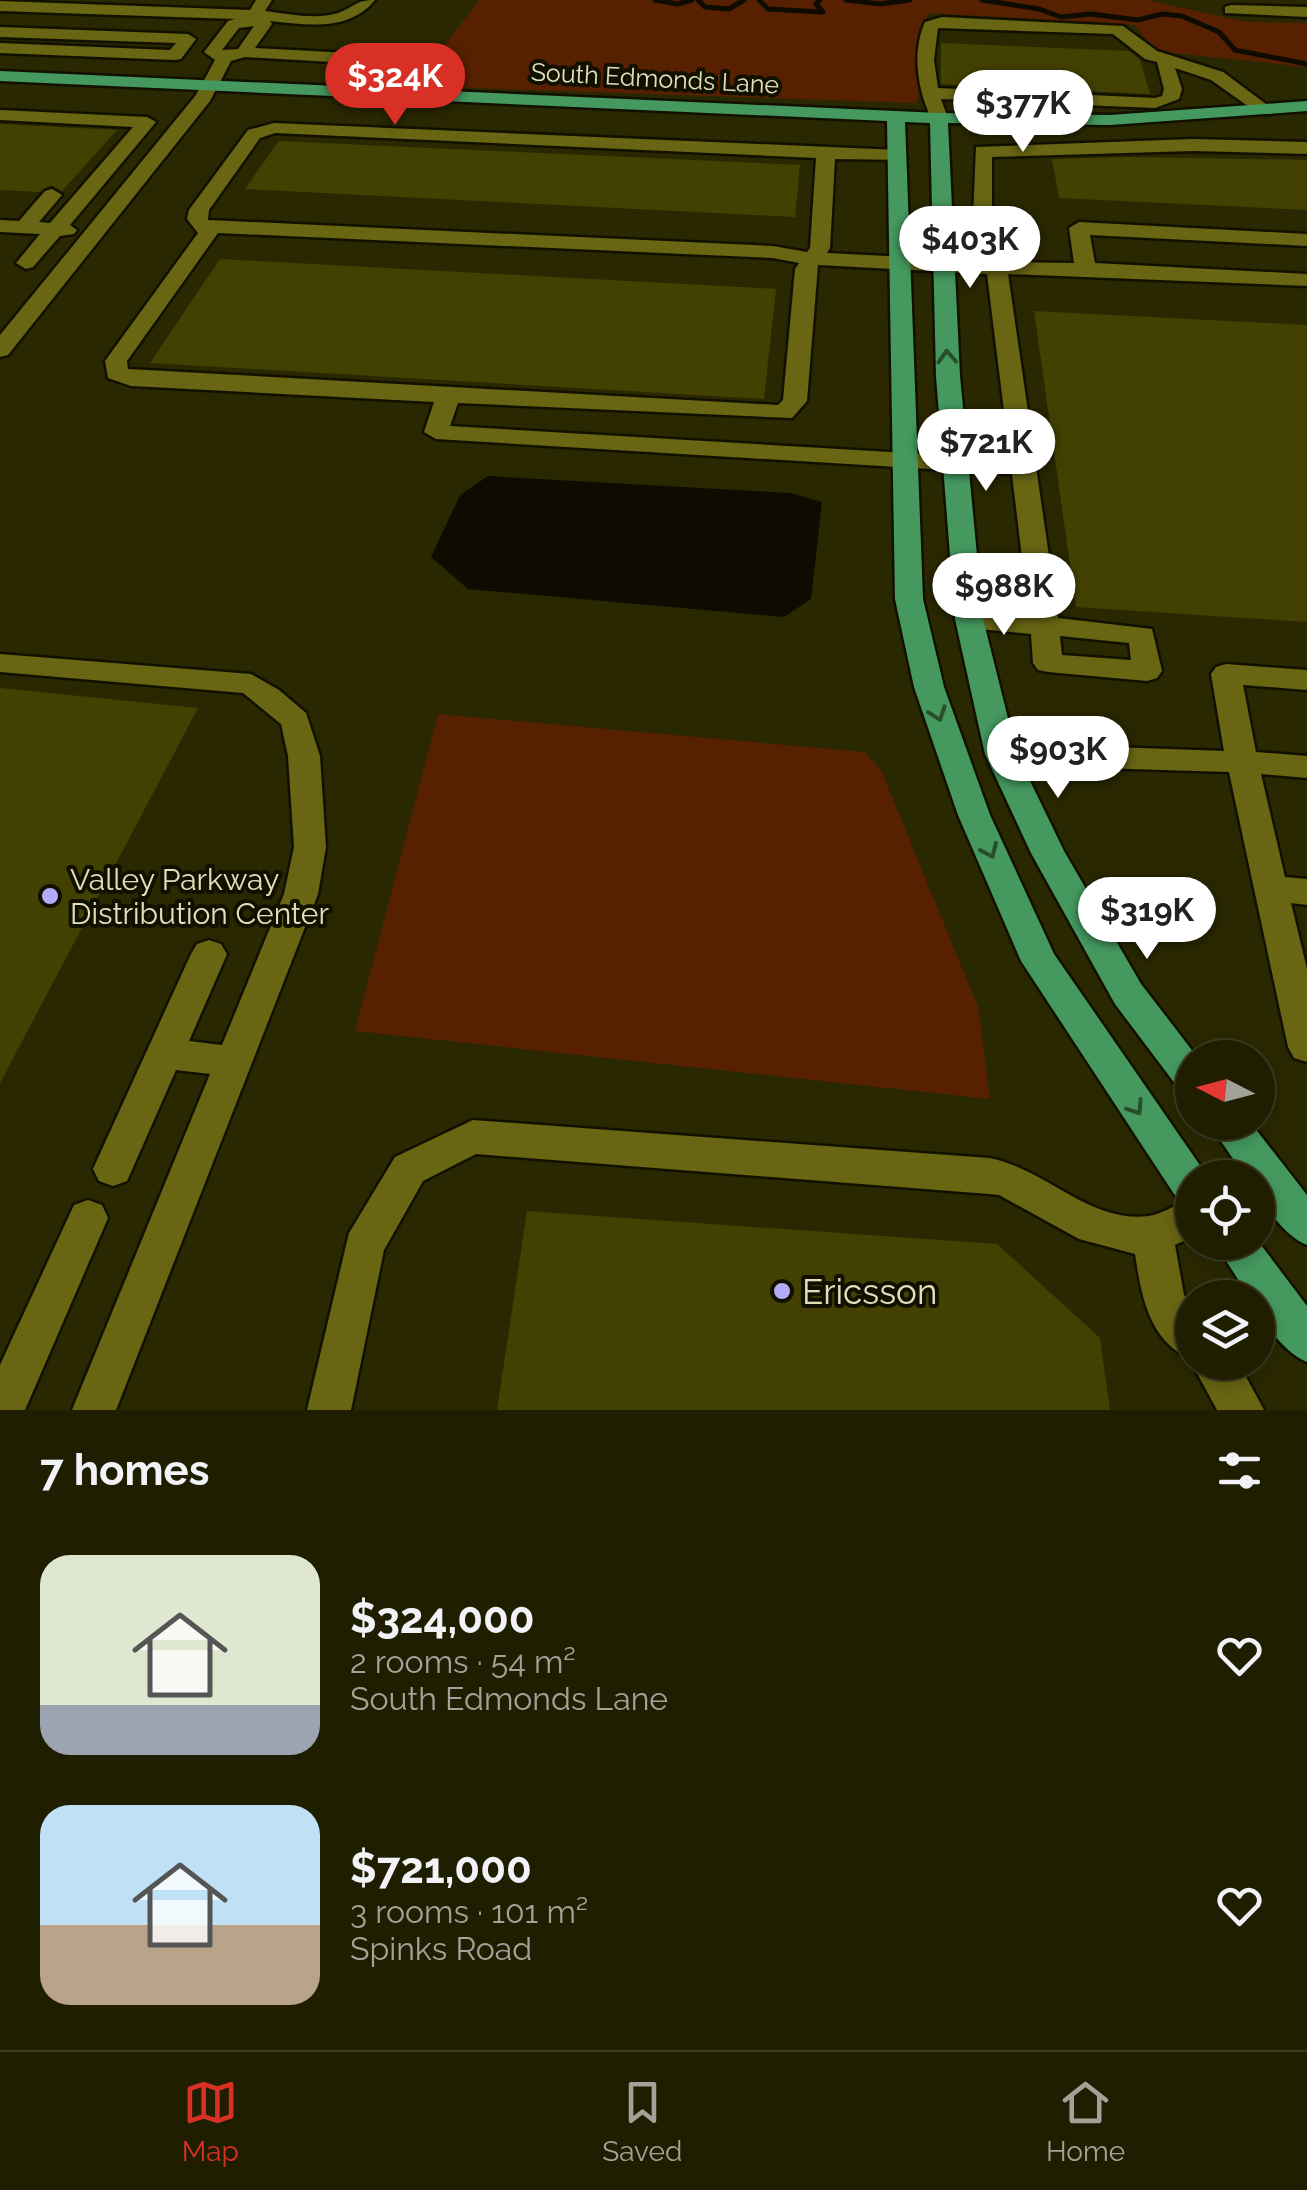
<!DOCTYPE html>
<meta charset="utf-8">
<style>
:root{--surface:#201e00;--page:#28270a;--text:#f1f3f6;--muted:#a2a299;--line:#3d3c22;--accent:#d93025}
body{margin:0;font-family:Raleway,sans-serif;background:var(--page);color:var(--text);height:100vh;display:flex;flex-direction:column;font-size:38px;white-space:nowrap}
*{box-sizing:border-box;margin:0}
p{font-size:32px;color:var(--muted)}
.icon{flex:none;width:55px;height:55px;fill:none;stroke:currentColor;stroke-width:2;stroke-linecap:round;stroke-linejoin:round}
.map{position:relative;height:1410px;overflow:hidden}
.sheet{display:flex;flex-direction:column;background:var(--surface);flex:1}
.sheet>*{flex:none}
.needle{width:65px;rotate:276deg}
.buttons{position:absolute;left:1175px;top:1040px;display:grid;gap:20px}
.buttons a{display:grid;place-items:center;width:100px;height:100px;border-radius:50%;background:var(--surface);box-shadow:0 5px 15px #0003,0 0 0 2px var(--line);font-size:50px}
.price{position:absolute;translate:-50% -85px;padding:0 22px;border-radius:35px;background:#fff;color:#222;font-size:32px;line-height:65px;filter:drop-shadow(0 2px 5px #0008)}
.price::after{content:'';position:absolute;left:50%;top:60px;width:30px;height:22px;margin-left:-15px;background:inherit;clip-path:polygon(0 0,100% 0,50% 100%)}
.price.active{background:var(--accent);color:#fff}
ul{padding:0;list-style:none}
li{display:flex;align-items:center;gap:30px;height:250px;padding:0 40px}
li span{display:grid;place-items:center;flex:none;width:280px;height:200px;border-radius:30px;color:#555}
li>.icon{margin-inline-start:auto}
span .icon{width:120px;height:120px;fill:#fffc;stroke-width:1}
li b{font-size:42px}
h2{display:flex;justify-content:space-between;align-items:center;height:120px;padding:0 40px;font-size:42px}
.tab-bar{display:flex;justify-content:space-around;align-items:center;height:140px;border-top:2px solid var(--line);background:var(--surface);font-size:28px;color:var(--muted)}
.tab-bar a{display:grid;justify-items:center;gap:5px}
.tab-bar .active{color:var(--accent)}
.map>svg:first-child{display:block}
</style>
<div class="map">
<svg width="1307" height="1410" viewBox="0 0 1307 1410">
<rect width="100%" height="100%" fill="#2a2800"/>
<path fill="#572000" d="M 479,0 L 1146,0 L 1246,22 L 1307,23 L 1307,67 L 1154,51 L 1135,25 L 927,13 L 917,103 L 414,86 Z
M 438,714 L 864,752 L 881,770 L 978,1007 L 990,1099 L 355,1031 Z"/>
<path fill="#0e0c00" d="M 488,476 L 790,493 L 822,502 L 811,599 L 784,617 L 468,589 L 431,557 L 460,495 Z"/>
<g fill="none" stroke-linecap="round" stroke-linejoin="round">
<path stroke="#0e0c00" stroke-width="5" d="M 655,0 L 678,4 L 692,0
M 698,0 L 705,7 L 729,9 L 744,0
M 759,0 L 768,9 L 823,12 L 816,4 L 820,0
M 846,0 L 880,4 L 910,0
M 982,0 L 1039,9 L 1061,17 L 1091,14 L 1138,20 L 1162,14 L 1182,16 L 1219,32 L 1235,50 L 1307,64"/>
</g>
<path fill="#434102" d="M 941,43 L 1129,51 L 1140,60 L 1150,94 L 941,84 Z
M 0,124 L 20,125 L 117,130 L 62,191 L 51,185 L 39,192 L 0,190 Z
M 279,141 L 800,165 L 795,217 L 245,189 Z
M 1133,157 L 1307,160 L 1307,210 L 1059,198 L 1052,159 Z
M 220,259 L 776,289 L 764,399 L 150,363 Z
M 1034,311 L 1307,325 L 1307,622 L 1076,607 Z
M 0,688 L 198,708 L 0,1083 Z
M 527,1211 L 997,1244 L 1100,1338 L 1110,1410 L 497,1410 Z"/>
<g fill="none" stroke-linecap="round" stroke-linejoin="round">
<g stroke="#121100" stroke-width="5">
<path id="minor" d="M 256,0 L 272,0 L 265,11 C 288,14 316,20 338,13 C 355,7 355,0 375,0 C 349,32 307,25 270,21 L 272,24 L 255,48 L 406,56 L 418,67 L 403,95 L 397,96 L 388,91 L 401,66 L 245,57 L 231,61 L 210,101 L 8,355 L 0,357 L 0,335 L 196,95 L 215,60 L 204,52 L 228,21 L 235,19 L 0,11 L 0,1 L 250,10 ZM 254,26 L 238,49 L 222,50 L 239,28 Z
M 1231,5 L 1307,7 L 1307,17 L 1225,13 L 1225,7 Z
M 942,17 L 1123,26 L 1157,51 L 1223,72 L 1274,110 L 1271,114 L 1259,114 L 1211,80 L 1175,68 L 1182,89 L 1179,99 L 1155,108 L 941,99 L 948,118 L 945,122 L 933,122 C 918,93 911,53 925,22 ZM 938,28 L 1113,34 L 1145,59 L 1157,62 L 1164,89 L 1162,96 L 1155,98 L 938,88 L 934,60 Z
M 0,27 L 188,34 L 196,39 L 181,59 L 175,60 L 0,53 L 0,43 L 170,50 L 176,43 L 0,37 Z
M 0,110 L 147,117 L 156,122 L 70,225 L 77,230 L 74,234 L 60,236 L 33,267 L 26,269 L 16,263 L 40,234 L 0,232 L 0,220 L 19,221 L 45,191 L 52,189 L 62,195 L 39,222 L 50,223 L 133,127 L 0,120 Z
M 274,123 L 898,150 L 905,152 L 905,160 L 835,159 L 830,248 L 827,253 L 986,261 L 985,253 L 972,241 L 976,147 L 1193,139 L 1307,142 L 1307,154 L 1193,151 L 992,157 L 992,239 L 1005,251 L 1007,262 L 1074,263 L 1069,228 L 1079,222 L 1307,234 L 1307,246 L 1090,235 L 1095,263 L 1307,274 L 1307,286 L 1008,274 L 1058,618 L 1152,629 L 1162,671 L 1157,678 L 1147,681 L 1048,672 L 1038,670 L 1033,663 L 1031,634 L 969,628 L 959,625 L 955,619 L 959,613 L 969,610 L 1029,616 L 1012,474 L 436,439 L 424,432 L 434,402 L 131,386 L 108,378 L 105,361 L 198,233 L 187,219 L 189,210 L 248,130 ZM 275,133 L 816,158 L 810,248 L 807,252 L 773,246 L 208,220 L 209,210 L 260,138 ZM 218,233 L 773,258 L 799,263 L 795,269 L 783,400 L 778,405 L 128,369 L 127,361 ZM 818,265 L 987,274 L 1010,459 L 450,426 L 458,403 L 792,418 L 807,401 ZM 1060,636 L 1129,643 L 1131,660 L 1062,655 Z
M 0,654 L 251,674 L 279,690 L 306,713 L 320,756 L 326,847 L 318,894 L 116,1410 L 72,1410 L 210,1074 L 176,1070 L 127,1181 L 113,1186 L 99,1181 L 93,1169 L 191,954 L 197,944 L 209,940 L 221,944 L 227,954 L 189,1041 L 222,1045 L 284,894 L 294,847 L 288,756 L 281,724 L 243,693 L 0,672 Z
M 1226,664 L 1307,670 L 1307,690 L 1243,685 L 1256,752 L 1307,756 L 1307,778 L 1261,774 L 1285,877 L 1307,879 L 1307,905 L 1291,903 L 1307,969 L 1307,1062 L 1294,1058 L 1288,1047 L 1229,772 L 1001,765 L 990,762 L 985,754 L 990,746 L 1001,743 L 1224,751 L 1211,674 L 1216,667 Z
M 473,1120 L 989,1158 C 1045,1168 1090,1224 1149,1216 C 1163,1214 1178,1203 1192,1198 L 1192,1237 L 1175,1245 L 1184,1295 L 1192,1305 L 1192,1359 C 1149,1343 1141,1294 1135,1254 L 1079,1239 L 999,1195 L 989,1194 L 476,1154 L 423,1181 L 384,1250 L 351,1410 L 307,1410 L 349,1233 L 395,1157 Z
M 88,1200 L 102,1205 L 108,1218 L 25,1410 L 0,1410 L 0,1365 L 74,1205 Z
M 1192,1359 L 1192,1362 L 1238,1362 L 1264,1410 L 1217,1410 L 1191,1362 Z"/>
</g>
<g stroke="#121100" stroke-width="5">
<path id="major" d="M 0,71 L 939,113 L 1110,115 L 1307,101 L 1307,111 L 1110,125 L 948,123 L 960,376 L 983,619 L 1017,754 L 1064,851 L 1141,984 L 1198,1058 L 1192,1058 L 1192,1094 L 1179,1089 L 1115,1004 L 1031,853 L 985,754 L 955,619 L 936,376 L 930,123 L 905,122 L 923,599 L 944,687 L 990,815 L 1054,954 L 1206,1174 L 1208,1178 L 1192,1178 L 1192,1205 L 1178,1200 L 1021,961 L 958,815 L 914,687 L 895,599 L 887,121 L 0,81 Z
M 1208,1122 L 1250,1122 L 1307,1195 L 1307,1245 C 1284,1236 1258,1202 1258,1178 L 1246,1178 Z
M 1258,1241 L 1307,1306 L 1307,1362 C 1286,1354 1258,1321 1258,1298 L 1250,1298 L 1214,1242 Z"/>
</g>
<use href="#minor" fill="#686513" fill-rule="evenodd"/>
<use href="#major" fill="#45995f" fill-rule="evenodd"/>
</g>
<defs><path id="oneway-chevron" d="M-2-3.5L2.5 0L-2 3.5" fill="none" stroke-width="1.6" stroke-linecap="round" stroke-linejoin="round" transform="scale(2.5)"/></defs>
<g stroke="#294e2b">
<use href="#oneway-chevron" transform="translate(947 357) rotate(-93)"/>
<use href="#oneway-chevron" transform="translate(938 714) rotate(71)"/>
<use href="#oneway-chevron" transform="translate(990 851) rotate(66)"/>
<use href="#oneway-chevron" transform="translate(1136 1108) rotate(57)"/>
</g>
<g fill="#b3adf9" stroke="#121100" stroke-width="4">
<circle cx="50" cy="896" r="10"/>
<circle cx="782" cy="1291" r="10"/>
</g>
<g text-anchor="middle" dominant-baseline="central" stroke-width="8" stroke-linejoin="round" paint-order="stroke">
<g font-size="25" fill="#e0e0bb" stroke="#121100">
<text transform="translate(655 78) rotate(3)">South Edmonds Lane</text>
</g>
<g font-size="30" fill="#e0e0bb" stroke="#121100" text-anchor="start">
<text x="70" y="879">Valley Parkway<tspan x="70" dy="34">Distribution Center</tspan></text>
</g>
<g font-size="35" fill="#e0e0bb" stroke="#121100" text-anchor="start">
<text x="802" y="1291">Ericsson</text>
</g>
</g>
</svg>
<div class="buttons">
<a><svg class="needle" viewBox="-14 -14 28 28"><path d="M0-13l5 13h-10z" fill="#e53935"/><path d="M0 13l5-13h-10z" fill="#a2a299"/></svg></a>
<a><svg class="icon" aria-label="locate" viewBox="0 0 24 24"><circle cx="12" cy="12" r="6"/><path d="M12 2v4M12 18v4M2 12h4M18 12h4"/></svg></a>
<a><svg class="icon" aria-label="layers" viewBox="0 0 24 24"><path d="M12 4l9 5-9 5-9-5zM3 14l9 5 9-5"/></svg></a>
</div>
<b class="price active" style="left:395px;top:128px">$324K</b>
<b class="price" style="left:1023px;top:155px">$377K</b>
<b class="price" style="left:970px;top:291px">$403K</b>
<b class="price" style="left:986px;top:494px">$721K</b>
<b class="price" style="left:1004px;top:638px">$988K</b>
<b class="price" style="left:1058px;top:801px">$903K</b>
<b class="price" style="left:1147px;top:962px">$319K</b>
</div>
<section class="sheet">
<h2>7 homes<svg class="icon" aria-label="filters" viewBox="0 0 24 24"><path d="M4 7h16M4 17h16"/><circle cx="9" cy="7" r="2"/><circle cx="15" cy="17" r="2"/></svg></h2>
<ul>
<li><span style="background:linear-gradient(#dfe7d0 75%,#9aa5b1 0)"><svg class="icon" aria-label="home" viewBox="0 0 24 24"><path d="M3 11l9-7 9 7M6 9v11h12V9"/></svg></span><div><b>$324,000</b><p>2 rooms · 54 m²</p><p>South Edmonds Lane</p></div><svg class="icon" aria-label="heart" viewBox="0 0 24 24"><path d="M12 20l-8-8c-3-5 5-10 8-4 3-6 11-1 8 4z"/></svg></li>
<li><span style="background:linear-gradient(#bfe0f5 60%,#b9a48a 0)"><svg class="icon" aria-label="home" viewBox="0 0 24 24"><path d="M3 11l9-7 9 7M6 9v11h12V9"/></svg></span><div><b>$721,000</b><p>3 rooms · 101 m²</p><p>Spinks Road</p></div><svg class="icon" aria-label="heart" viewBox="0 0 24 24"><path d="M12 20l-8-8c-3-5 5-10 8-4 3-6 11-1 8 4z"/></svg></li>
</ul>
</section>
<nav class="tab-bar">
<a class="active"><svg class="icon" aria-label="map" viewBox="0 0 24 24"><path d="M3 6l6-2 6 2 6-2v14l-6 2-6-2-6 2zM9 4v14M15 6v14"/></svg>Map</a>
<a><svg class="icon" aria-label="saved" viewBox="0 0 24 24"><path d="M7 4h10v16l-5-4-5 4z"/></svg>Saved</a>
<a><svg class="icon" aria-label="home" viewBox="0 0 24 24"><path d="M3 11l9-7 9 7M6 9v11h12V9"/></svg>Home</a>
</nav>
